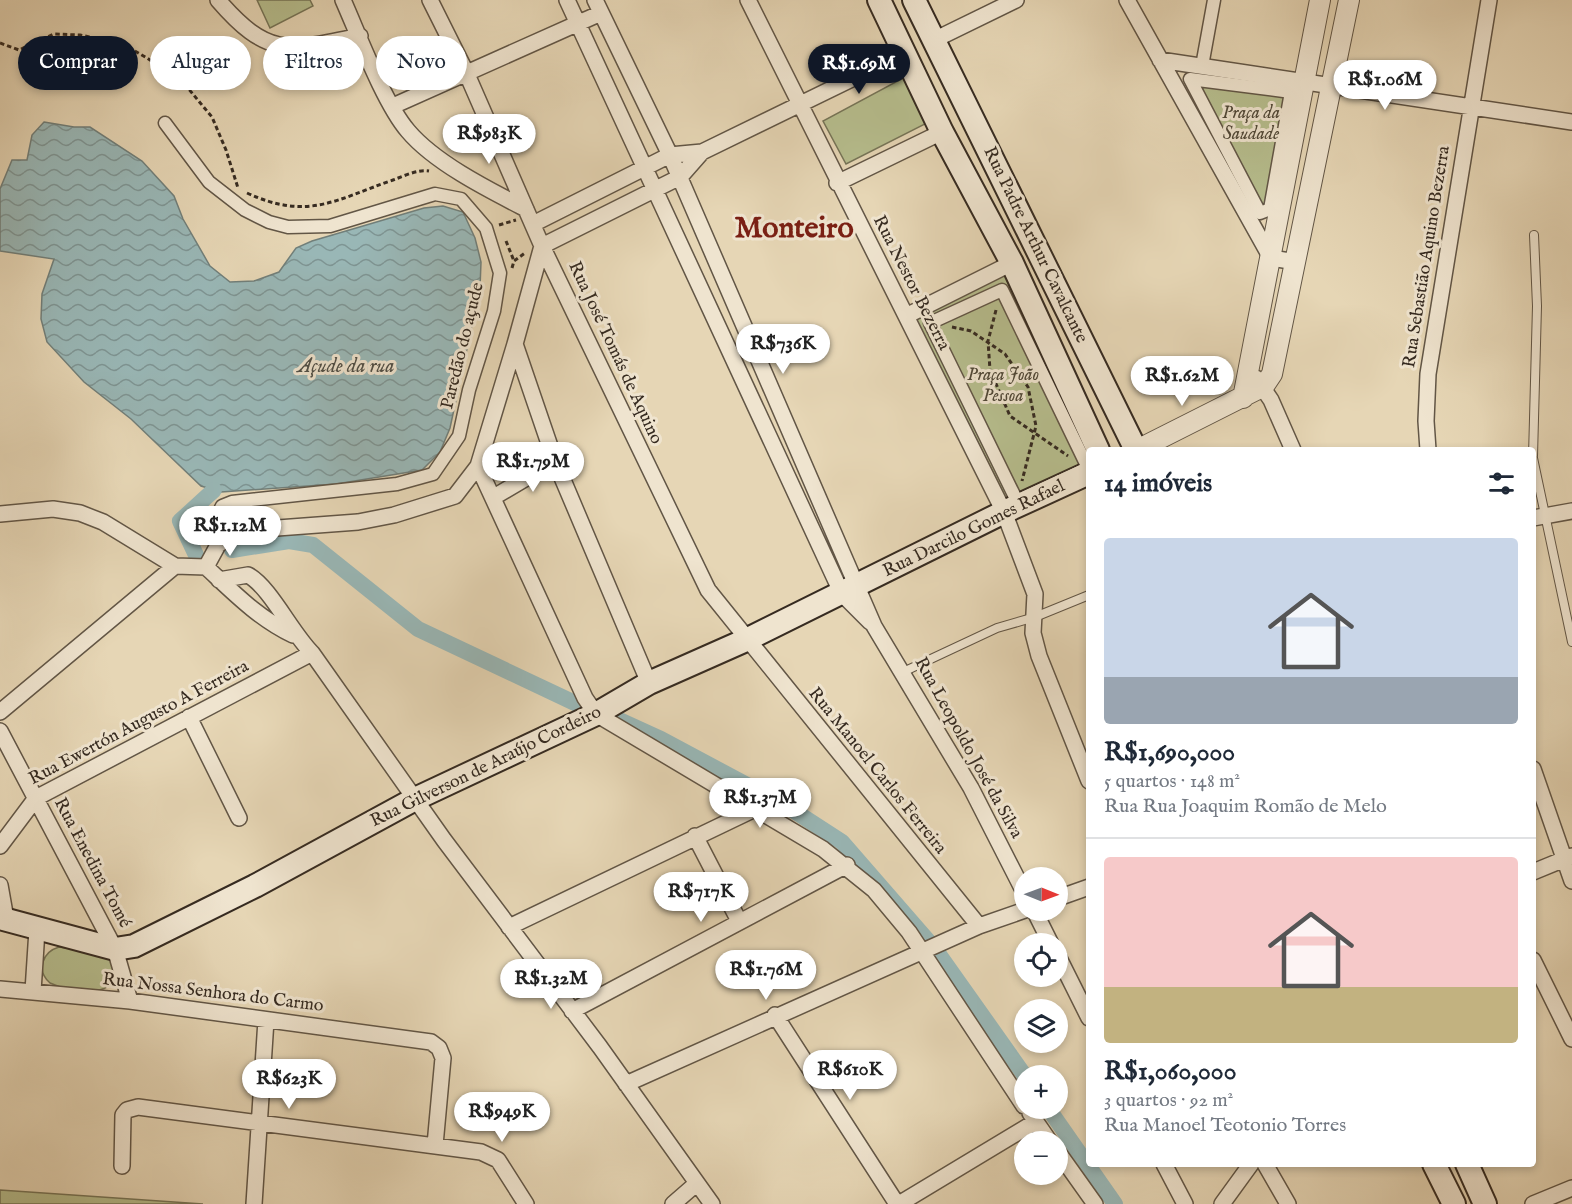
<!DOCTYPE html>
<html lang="pt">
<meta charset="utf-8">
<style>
:root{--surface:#fff;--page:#f6f6f7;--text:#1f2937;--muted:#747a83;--line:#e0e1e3;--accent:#111827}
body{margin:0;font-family:"IM FELL English",serif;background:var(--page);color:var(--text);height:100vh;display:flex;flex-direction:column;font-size:22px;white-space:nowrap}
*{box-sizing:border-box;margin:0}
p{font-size:20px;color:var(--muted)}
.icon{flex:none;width:33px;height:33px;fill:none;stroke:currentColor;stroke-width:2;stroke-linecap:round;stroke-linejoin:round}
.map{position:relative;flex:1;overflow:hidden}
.drawer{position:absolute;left:1086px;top:447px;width:450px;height:720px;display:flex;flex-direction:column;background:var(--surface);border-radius:6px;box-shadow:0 3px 9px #0003}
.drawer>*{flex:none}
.hud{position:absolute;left:18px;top:36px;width:570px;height:54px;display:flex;gap:12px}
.needle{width:39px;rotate:91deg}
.buttons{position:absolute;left:1014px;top:867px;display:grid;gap:12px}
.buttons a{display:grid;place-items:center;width:54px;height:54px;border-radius:50%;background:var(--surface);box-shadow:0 3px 9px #0003;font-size:30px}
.price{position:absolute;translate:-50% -51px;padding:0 14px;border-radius:21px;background:#fff;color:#222;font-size:20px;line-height:39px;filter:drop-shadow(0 2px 3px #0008)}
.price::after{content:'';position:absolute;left:50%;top:36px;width:18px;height:14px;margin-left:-9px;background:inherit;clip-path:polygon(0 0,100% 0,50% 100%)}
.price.on{background:var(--accent);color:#fff}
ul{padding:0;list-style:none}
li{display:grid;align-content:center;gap:12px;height:318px;padding:0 18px}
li+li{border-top:2px solid var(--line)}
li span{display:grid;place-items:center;height:186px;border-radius:6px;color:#555}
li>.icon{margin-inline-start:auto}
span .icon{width:108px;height:108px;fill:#fffc;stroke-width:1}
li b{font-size:26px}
h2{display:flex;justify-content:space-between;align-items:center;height:72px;padding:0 18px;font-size:26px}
.chip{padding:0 21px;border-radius:27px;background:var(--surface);box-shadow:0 3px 9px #0003;font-size:21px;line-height:54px}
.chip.on{background:var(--accent);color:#fff}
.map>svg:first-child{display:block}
</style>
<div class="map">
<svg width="1572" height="1204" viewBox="0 0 1572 1204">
<defs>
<pattern id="water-waves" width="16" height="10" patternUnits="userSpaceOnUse" patternTransform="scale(1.5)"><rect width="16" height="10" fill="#99b7b6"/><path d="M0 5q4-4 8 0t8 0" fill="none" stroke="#7e9594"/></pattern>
</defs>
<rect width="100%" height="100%" fill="#e6d6b5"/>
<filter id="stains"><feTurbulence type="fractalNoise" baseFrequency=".00333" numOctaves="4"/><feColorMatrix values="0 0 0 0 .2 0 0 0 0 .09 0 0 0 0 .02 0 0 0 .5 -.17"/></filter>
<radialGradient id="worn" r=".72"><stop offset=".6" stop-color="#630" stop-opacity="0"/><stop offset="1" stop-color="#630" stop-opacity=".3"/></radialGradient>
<path fill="#b6bd8d" stroke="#767457" stroke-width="1.5" d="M 257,0 L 310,0 L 313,6 L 270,28 Z
M 905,77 L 925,124 L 846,164 L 823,121 Z
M 1190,79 L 1291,92 L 1270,209 L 1260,213 Z
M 1004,271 L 1089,450 L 1089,467 L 1005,505 L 916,320 Z
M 59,947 L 94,952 L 111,958 L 115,980 C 102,998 68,991 50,983 C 36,971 42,952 59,947 Z
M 0,1190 L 203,1204 L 0,1204 Z"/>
<path fill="url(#water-waves)" stroke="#717f7a" stroke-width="1.5" d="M 44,122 L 74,127 L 90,127 L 142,161 L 174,196 L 183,219 L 210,266 L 230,282 L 254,281 L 279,272 L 296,248 L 312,241 L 424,208 L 443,206 L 463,212 L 475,238 L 481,262 L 480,288 L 450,428 L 440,452 L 422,470 L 336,484 L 221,492 L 201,486 L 131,419 L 84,382 L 47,342 L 41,319 L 42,294 L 54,259 L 0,251 L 0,189 L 12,160 L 27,160 L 32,135 Z"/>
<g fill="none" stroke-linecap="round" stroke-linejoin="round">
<path stroke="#99b7b6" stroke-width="16" d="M 232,550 L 289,541 L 313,545 L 418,629 L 579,705
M 196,555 L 180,521 L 214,490
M 615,718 L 661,739 L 788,807 L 842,842 L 929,942
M 938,953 L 1025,1076
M 1048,1108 L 1115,1204"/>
<g stroke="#625646" stroke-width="10">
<path id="service" d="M 1533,456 L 1537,306 L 1534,235
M 1533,458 L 1572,642
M 903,672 L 997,628 L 1035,617 L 1089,595"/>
</g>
<g stroke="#625646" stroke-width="15">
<path id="pedestrian" d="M 1202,66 L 1214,0
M 1190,79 L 1291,92 L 1270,209 L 1260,213 Z
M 165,123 L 209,182 L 245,210 L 269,222 L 288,227 L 330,226 L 435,194 L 461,199 L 486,228 L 500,273 L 494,311 L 469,390 L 459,436 L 433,474 L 397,484 L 232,502 L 222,506 L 220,510 L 227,521
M 1002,290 L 1088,468 L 1017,501 L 930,323 Z"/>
</g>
<g stroke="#625646" stroke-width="18">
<path id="minor" d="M 218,0 C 268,58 289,51 360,36
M 343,0 C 359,36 384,103 408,131 C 435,163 489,190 526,209
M 430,0 L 466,72 L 542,246 L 708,590 L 979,926
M 567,0 L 842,594 L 870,622
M 595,0 L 670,155 L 874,626 L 971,788 L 1024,892
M 748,0 L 1004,512 L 1035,594 L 1033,633 L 1039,656 L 1089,781
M 1127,0 L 1271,258 L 1296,262
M 934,40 L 1016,0
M 1160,60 L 1572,122
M 393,106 L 601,13
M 837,183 L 942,132
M 533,224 L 670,155 L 702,152 L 905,53
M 542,246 L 515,344 L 555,461 L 649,683
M 542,246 L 680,177 L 702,152
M 906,316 L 1012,263
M 1256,378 L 1271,400 L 1293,450
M 1428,450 L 1426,421 L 1428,374 L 1489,0
M 478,466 L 585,698 L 596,714 L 823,849 L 874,890 L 909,932 L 1024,1106
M 494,497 L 555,461
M 0,514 L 53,509 L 80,513 L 103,522 L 175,566 L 206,567 C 234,593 258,618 293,635
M 1533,518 L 1572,511
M 206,567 L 218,545 L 236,531 L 358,522 L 394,515 L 455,496 L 478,466 L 515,344
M 219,580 L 248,575 C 270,587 291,632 312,653 L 444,840 L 600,1047 L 712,1204
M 0,712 L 175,566
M 189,717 L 239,818
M 0,731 L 115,949 L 130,1001
M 1533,769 L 1572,881
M 695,836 L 739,921
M 0,846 L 36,798 L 312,653
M 1533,872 L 1572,856
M 0,885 L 6,919
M 1058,898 L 1089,887
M 1034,910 L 1051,944
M 509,927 L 757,808
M 1058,956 L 1089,1018
M 1533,960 L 1572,1039
M 0,989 L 130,1001 L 431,1042 L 439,1048 L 443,1058 L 435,1145
M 33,991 L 37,930
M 572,1011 L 847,865
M 775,1015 L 897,1204
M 626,1084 L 979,926 L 1025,910
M 1030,1113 L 1050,1142
M 1058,1152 L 1095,1204
M 1164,1164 L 1185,1204
M 1265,1164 L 1288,1204
M 122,1166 L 123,1115 L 127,1110 L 138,1107 L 481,1152 L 498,1160 L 526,1204
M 254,1204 L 266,1020
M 673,1204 L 696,1184
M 899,1204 L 1035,1122
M 1222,1204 L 1251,1164
M 1533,1204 L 1572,1188"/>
</g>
<g stroke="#625646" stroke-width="22">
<path id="tertiary" d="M 1243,398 L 1320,0
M 1137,450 L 1264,386 L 1272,374 L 1349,0"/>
</g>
<g stroke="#362b21" stroke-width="26">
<path id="secondary" d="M 879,0 L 942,132 L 1012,263 L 1098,450
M 914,0 L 1136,450
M 0,918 L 115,949 L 134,946 L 255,886 L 415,799 L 596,714 L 649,683 L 746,640 L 1004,512 L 1089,473
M 1434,1164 L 1454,1204
M 1467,1164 L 1485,1204"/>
</g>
<path stroke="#362b21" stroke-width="3" stroke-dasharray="4.5 3" stroke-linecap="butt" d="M 0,43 L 19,50 L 54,34 L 80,35 L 121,43 L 147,58 L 182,81 L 212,117 L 226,150 L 238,188
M 247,193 C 308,221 335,200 393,180 C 404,176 418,169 429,171
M 499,225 L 516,220
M 506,241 L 514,261
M 512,268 L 514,261 L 525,253
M 996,310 L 988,341 L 990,370 L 1010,416 L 1068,456
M 952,327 L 971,331 L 1005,354 L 1028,387 L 1036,426 L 1022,481"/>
<use href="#service" stroke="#efe4cf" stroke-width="8"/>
<use href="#pedestrian" stroke="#efe4cf" stroke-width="12"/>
<use href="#minor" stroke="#efe4cf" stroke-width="15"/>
<use href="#tertiary" stroke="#efe4cf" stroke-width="20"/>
<use href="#secondary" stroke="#efe4cf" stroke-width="22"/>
</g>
<g text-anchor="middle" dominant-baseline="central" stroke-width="6" stroke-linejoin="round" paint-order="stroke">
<g font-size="18" font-style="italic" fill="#504837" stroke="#efe4cf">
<text x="1251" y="113">Praça da<tspan x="1251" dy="21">Saudade</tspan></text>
<text x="1003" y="375">Praça João<tspan x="1003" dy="21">Pessoa</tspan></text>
</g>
<g font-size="18" fill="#362b21" stroke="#efe4cf">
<text transform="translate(1035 245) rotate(64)">Rua Padre Arthur Cavalcante</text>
<text transform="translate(1427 257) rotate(-81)">Rua Sebastião Aquino Bezerra</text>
<text transform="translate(911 283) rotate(63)">Rua Nestor Bezerra</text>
<text transform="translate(463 346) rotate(-76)">Paredão do açude</text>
<text transform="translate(615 353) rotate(65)">Rua José Tomás de Aquino</text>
<text transform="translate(974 529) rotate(-26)">Rua Darcilo Gomes Rafael</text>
<text transform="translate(139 723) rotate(-28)">Rua Ewertón Augusto A Ferreira</text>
<text transform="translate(968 748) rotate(61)">Rua Leopoldo José da Silva</text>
<text transform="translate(486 767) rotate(-26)">Rua Gilverson de Araújo Cordeiro</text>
<text transform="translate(877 771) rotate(51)">Rua Manoel Carlos Ferreira</text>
<text transform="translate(92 863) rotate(62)">Rua Enedina Tomé</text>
<text transform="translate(213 993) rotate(7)">Rua Nossa Senhora do Carmo</text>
</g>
<g font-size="20" font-style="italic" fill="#4f4e46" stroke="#efe4cf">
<text x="346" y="366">Açude da rua</text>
</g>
<g font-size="30" font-weight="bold" fill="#7a1f14" stroke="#efe4cf">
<text x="794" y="229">Monteiro</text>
</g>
</g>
<rect width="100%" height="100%" filter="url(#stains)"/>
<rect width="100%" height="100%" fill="url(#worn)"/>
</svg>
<div class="buttons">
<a><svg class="needle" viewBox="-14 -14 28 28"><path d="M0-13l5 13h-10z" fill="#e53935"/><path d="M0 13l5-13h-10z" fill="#747a83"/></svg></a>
<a><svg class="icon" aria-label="locate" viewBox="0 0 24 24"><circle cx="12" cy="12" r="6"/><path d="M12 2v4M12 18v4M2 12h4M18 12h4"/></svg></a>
<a><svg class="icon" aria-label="layers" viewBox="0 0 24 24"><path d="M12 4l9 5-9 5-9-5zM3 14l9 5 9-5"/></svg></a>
<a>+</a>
<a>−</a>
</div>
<b class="price on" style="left:859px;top:95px">R$1.69M</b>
<b class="price" style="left:1385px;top:111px">R$1.06M</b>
<b class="price" style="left:489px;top:165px">R$983K</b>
<b class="price" style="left:783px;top:375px">R$736K</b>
<b class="price" style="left:1182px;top:407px">R$1.62M</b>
<b class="price" style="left:533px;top:493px">R$1.79M</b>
<b class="price" style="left:230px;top:557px">R$1.12M</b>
<b class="price" style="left:760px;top:829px">R$1.37M</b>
<b class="price" style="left:701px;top:923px">R$717K</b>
<b class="price" style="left:766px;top:1001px">R$1.76M</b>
<b class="price" style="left:551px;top:1010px">R$1.32M</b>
<b class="price" style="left:850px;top:1101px">R$610K</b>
<b class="price" style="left:289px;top:1110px">R$623K</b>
<b class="price" style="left:502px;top:1143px">R$949K</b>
<div class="hud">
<a class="chip on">Comprar</a>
<a class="chip">Alugar</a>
<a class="chip">Filtros</a>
<a class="chip">Novo</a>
</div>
<section class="drawer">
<h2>14 imóveis<svg class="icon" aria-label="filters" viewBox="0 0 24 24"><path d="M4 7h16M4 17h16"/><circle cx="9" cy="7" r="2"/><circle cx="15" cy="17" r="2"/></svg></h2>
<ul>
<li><span style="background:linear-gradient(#c9d6e8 75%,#9aa5b1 0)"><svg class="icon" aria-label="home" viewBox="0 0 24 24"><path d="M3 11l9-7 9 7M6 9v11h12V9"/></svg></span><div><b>R$1,690,000</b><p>5 quartos · 148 m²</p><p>Rua Rua Joaquim Romão de Melo</p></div></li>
<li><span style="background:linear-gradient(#f6c9c9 70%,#c2b280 0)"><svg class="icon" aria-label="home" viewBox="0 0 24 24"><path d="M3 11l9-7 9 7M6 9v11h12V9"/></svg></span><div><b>R$1,060,000</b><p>3 quartos · 92 m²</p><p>Rua Manoel Teotonio Torres</p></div></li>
</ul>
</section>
</div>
